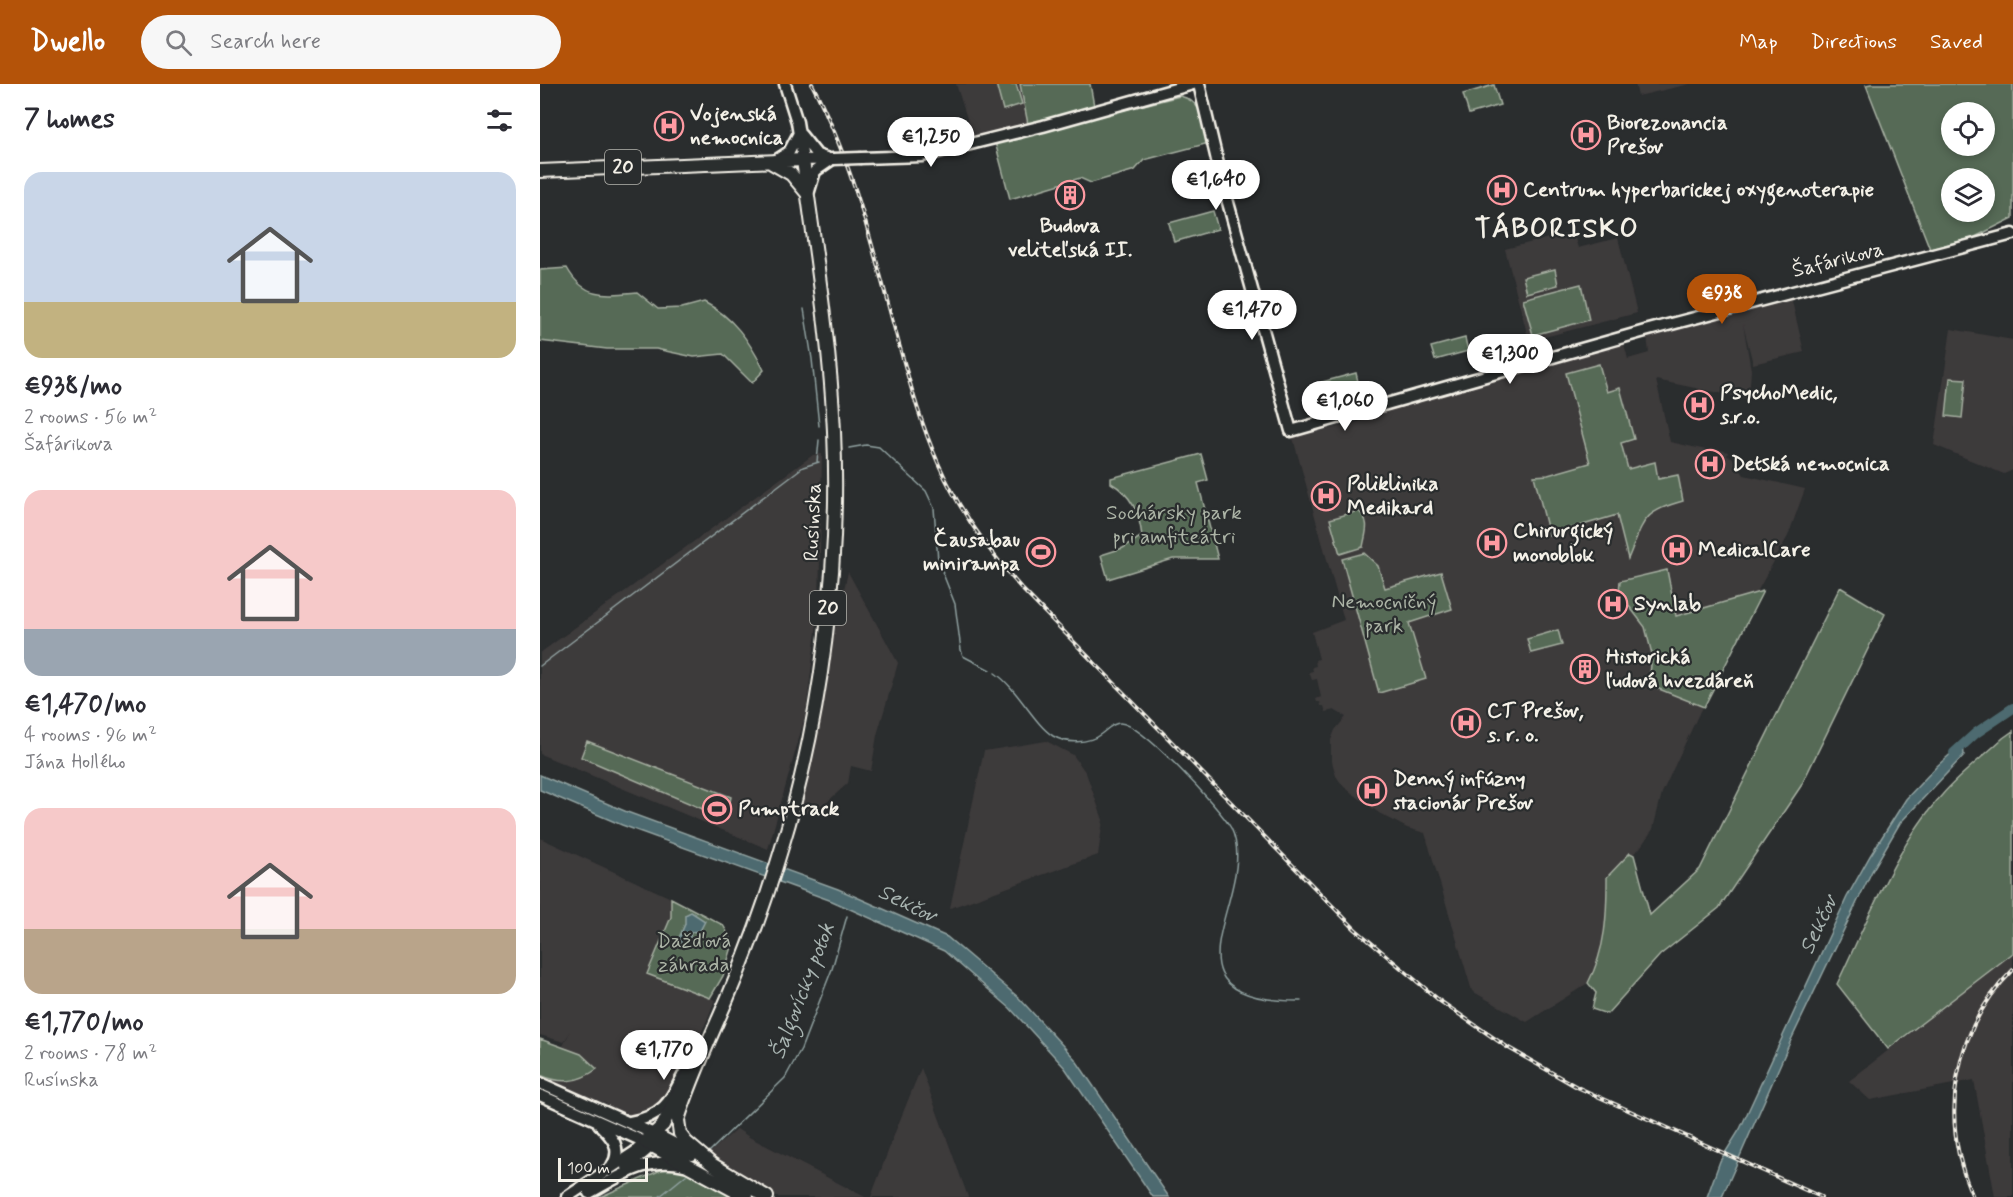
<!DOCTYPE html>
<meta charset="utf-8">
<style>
:root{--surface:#fff;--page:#f7f7f7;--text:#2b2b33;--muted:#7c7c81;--accent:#b45309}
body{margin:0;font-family:Mynerve,sans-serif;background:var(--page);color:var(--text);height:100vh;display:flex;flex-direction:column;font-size:22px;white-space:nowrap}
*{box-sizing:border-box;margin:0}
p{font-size:20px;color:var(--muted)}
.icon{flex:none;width:33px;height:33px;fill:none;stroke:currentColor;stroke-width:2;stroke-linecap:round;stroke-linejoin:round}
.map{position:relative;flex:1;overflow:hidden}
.drawer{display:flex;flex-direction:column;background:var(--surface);width:540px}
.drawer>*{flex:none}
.tools{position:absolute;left:1401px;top:18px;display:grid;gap:12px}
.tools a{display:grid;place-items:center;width:54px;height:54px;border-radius:50%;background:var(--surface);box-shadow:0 3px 9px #0003;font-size:30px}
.scale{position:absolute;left:18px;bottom:15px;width:90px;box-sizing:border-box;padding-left:6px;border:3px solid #f4f1e8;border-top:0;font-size:16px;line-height:21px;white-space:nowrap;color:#f4f1e8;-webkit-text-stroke:4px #2a2d2e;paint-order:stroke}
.price{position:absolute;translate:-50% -51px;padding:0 14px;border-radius:21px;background:#fff;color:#222;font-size:20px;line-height:39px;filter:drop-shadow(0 2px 3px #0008)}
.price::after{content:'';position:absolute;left:50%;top:36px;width:18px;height:14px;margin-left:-9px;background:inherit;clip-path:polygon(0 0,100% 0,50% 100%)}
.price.on{background:var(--accent);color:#fff}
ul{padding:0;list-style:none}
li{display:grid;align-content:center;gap:12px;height:318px;padding:0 24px}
li span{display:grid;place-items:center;height:186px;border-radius:18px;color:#555}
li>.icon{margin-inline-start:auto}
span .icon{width:108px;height:108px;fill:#fffc;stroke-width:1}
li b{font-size:26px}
h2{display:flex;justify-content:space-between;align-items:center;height:72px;padding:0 24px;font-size:26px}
header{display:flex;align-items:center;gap:36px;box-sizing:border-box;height:84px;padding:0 30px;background:var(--accent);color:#fff}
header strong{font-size:28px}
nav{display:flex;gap:33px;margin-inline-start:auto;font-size:21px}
.search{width:420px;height:54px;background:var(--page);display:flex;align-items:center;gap:15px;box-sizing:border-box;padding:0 21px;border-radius:33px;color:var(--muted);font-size:22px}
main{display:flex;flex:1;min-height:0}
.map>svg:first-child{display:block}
</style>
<header>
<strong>Dwello</strong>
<div class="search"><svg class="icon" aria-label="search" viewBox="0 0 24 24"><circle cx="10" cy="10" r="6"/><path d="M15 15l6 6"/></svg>Search here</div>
<nav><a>Map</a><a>Directions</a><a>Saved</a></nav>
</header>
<main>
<section class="drawer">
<h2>7 homes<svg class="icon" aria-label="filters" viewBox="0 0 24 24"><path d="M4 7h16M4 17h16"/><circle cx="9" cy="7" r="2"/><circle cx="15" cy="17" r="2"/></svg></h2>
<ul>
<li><span style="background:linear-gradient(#c9d6e8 70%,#c2b280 0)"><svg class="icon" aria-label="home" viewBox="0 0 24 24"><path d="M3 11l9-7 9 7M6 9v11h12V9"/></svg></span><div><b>€938/mo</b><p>2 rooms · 56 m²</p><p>Šafárikova</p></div></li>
<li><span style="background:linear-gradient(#f6c9c9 75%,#9aa5b1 0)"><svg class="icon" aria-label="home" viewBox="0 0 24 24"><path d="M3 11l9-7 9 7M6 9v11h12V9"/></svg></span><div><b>€1,470/mo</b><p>4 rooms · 96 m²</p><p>Jána Hollého</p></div></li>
<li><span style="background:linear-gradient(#f6c9c9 65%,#b9a48a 0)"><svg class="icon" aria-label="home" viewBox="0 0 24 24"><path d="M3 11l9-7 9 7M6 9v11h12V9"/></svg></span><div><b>€1,770/mo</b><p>2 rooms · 78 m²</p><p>Rusínska</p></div></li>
</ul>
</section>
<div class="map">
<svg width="1473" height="1113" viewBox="0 0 1473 1113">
<rect width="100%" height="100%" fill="#2a2d2e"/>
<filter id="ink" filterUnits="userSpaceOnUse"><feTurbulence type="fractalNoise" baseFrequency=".0167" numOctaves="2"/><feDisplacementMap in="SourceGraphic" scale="12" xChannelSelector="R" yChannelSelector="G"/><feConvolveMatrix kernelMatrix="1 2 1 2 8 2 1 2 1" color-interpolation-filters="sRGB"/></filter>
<g filter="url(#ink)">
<path fill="#3e3a3b" d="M 416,0 L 480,0 L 489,39 L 433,53 Z
M 1095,0 L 1150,0 L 1098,12 Z
M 1033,148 L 1038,164 L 1078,154 L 1097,229 L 989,257 L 965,165 Z
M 1251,213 L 1264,268 L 1213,280 L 1203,240 L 1211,286 L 1209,315 L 1116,296 L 1130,358 L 1171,367 L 1172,364 L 1188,368 L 1187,372 L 1192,373 L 1204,391 L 1265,405 L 1248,452 L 1207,526 L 1122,709 L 1113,745 L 1099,765 L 1066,792 L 1067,837 L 1064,858 L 1053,890 L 1048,899 L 987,938 L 932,907 L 885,749 L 867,744 L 839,729 L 804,703 L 796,692 L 791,674 L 791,656 L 795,646 L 806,633 L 794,626 L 786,628 L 784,622 L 781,622 L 780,618 L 777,618 L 776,615 L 781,613 L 777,595 L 772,596 L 769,588 L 773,587 L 772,583 L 776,582 L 775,576 L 779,575 L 772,548 L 804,536 L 751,347 L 763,351 L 818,338 L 853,325 L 1084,260 L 1088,275 L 1109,269 L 1107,251 Z
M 1411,245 L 1473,256 L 1473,386 L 1464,390 L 1394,361 Z
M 282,370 L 279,522 L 266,629 L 228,765 L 0,670 L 0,569 L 273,371 Z
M 308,488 L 358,579 L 337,651 L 331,687 L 311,682 L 308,699 L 275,729 L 253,729 Z
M 506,657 L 533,671 L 546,689 L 563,736 L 558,771 L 410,824 L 444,667 Z
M 0,754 L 131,814 L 131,833 L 122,852 L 170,914 L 175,916 L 165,941 L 125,1017 L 114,1029 L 92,1033 L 85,1031 L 65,1019 L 28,1007 L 0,991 L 0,955 L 23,962 L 30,948 L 24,958 L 0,951 Z
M 1473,869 L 1473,1113 L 1455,1113 L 1434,996 L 1330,1016 L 1309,997 Z
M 381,984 L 428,1113 L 331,1113 L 356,1046 Z
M 197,1045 L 209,1053 L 325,1113 L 236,1113 L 169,1069 Z"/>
<path fill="#566b57" stroke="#a5aea0" stroke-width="1.5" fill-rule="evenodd" d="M 456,0 L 476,0 L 482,20 L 463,26 Z
M 480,0 L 550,0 L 554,22 L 488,40 Z
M 1331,0 L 1473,0 L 1473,134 L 1433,154 L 1390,165 L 1326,1 ZM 1412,28 L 1444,28 L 1444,62 L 1412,62 ZM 1412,94 L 1444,94 L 1444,128 L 1412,128 Z
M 954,1 L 960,21 L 929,30 L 923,10 Z
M 640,12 C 663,17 664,40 669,59 L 604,76 L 595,86 L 551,99 L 540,94 L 470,115 L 455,58 Z
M 673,127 L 678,145 L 634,158 L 629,139 Z
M 27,184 C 44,215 66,211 97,208 L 118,225 L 142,224 L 164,218 C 193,233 209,256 224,286 L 212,299 L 183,270 L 154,273 L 116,265 L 67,265 L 0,257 L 0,186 Z
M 1015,185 L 1018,201 L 987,209 L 983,193 Z
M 1041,200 L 1049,236 L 993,251 L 983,215 Z
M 925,254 L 928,267 L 895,276 L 891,263 Z
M 1059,280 L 1067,308 L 1080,304 L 1094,355 L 1081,359 L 1088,385 L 1115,378 L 1118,395 L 1138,391 L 1143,417 C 1101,428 1104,437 1088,475 L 1077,431 L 1009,451 L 994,392 L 1008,391 L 1050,379 L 1026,289 Z
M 816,289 L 819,302 L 786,311 L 782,298 Z
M 1410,294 L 1426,295 L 1422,334 L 1406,332 Z
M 661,370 L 668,396 L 658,399 L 678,475 L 633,475 L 568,495 L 561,471 L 583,464 L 602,452 C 599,429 592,411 571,399 L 571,394 Z
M 818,427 C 832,437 825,450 823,463 L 800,470 L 790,435 Z
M 824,469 L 838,482 L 845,504 L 901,488 L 912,525 L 869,539 L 886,595 L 839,609 L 802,475 Z
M 1127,486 L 1136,532 L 1223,507 L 1164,623 L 1109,601 L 1112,570 L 1105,543 L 1079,509 L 1080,497 Z
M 1300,503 L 1345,530 L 1261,702 L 1179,824 L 1120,871 L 1067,930 L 1052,925 L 1056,909 L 1048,899 C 1066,865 1067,831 1067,793 L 1090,769 L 1094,771 L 1110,831 L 1160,785 Z
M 1018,546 L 1022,561 L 991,569 L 987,555 Z
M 1473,647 L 1473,869 L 1348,965 L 1297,900 C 1326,840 1357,760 1402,711 C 1420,690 1443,673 1463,654 Z
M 47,657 L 191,713 L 186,735 L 41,673 Z
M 131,814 L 183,841 L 191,855 L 192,863 L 183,892 L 170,914 L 107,890 L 131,833 Z
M 0,955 L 41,970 L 57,985 C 38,999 21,1000 0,991 Z
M 130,1082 L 141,1082 L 202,1113 L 60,1113 Z"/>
<path fill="#4d6b70" stroke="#90a1a0" stroke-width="1.5" d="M 1423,659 L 1424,671 L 1360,739 L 1332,787 L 1251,956 L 1182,1113 L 1167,1113 L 1180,1077 L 1200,1045 L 1307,813 L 1330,772 L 1366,715 L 1397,682 Z
M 0,691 L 87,728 L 298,805 L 407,853 L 479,914 L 535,975 L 629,1113 L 613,1113 L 525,984 L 470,924 L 404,867 L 292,817 L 82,741 L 0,706 Z
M 151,828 L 165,837 L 160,847 L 151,848 L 149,858 L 142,861 L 139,854 L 145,840 L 145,831 Z"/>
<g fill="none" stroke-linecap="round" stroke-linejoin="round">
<path stroke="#90a1a0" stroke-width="1.5" d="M 264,225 L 272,275 L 279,342
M 309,364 L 326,361 L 339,363 L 386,407 L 394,424 L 398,477 L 415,520 L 421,566 L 423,572 L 450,586
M 277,378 L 279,356
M 0,582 L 263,383 L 279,378
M 455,589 C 477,604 494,640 513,652 C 527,660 548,660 561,650 C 567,646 572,639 580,639 C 601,639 680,724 691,744 C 723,809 605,918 761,917
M 169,1068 L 245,994 L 261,965 L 292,885 L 307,832
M 119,1113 L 146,1091"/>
<path stroke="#4d6b70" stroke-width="10" d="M 1414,669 L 1436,649 L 1473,624"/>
<g stroke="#f4f1e8" stroke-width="15">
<path id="secondary" d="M 245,0 L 257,38 L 263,76 L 293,75
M 659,0 L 681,93 L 751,347 L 1105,247 L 1473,150
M 261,51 L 277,71 L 286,74
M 321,74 L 382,72 L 503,42 L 653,0
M 235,77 L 249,68 L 259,49
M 269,107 L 275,87 L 291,76
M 0,999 L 114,1050
M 0,1011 L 105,1058 L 95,1068 L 27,1113
M 90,1038 C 140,1029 132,997 160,966
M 59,1040 C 72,1053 83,1064 72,1082
M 87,1083 L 112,1062
M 49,1109 C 80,1092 108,1072 144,1081"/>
</g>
<g stroke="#f4f1e8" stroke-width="16">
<path id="primary" d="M 232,79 L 251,90 L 266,108
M 0,87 L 263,76 C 275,166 290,256 294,347 C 300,484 282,632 242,763 C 227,814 209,864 188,913 C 171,953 151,994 138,1036 L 140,1050 L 146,1058 L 173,1081 L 227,1113
M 147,992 L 123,1041 L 105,1058 L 206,1113
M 114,1050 L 152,1070"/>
</g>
<use href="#secondary" stroke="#2a2d2e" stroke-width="10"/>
<use href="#primary" stroke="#2a2d2e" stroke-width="12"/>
<g stroke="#f4f1e8" stroke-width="4">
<path id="rail" d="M 272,0 C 315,83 335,174 360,264 C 371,304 382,343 399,381 C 420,428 449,468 483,506 L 815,845 L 900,917 L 967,963 L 1037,1003 L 1281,1113
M 1433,1113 C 1398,1035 1413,946 1473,886"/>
</g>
<use href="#rail" stroke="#2a2d2e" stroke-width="1.5" stroke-dasharray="4.5" stroke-linecap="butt"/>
<g stroke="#f4f1e8" stroke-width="15" stroke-linecap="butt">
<path id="secondary-bridge" d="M 293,75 L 321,74"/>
</g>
<use href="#secondary-bridge" stroke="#2a2d2e" stroke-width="10"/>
</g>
</g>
<defs>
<g id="hospital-ring" transform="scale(1.5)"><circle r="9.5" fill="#2a2d2e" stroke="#ff9aa2" stroke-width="1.5"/><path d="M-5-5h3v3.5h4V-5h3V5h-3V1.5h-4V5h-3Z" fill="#ff9aa2"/></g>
<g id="building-ring" transform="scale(1.5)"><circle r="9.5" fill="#2a2d2e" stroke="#ff9aa2" stroke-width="1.5"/><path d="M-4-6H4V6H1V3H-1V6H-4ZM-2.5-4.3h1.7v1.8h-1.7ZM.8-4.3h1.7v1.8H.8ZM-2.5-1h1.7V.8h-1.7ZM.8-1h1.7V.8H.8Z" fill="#ff9aa2"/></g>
<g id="stadium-ring" transform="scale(1.5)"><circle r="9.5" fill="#2a2d2e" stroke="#ff9aa2" stroke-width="1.5"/><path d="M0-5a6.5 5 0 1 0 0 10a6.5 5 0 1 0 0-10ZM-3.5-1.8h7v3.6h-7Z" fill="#ff9aa2"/></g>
</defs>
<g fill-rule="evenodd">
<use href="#hospital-ring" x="129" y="42"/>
<use href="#hospital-ring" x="1046" y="51"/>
<use href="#hospital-ring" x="962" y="106"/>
<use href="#building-ring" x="530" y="111"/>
<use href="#hospital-ring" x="1159" y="321"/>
<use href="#hospital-ring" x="1170" y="380"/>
<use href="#hospital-ring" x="786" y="412"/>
<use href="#hospital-ring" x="952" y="459"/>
<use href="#hospital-ring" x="1137" y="466"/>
<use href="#stadium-ring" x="501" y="468"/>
<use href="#hospital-ring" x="1073" y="520"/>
<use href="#building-ring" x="1045" y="585"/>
<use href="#hospital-ring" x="926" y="639"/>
<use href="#hospital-ring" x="832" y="707"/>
<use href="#stadium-ring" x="177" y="725"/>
</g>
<g text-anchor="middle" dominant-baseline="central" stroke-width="4.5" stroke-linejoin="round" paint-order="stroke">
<g fill="#2a2d2e" stroke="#b7b6b0" stroke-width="1.5">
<rect x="65" y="66" width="36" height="34" rx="4.5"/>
<rect x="270" y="507" width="36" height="34" rx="4.5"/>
</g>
<g font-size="20" font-weight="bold" fill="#f4f1e8">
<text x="83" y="83">20</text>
<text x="288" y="524">20</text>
</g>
<g font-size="21" font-weight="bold" fill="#f4f1e8" stroke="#2a2d2e" text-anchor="start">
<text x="150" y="30">Vojenská<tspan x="150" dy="24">nemocnica</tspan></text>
<text x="1067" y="39">Biorezonancia<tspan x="1067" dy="24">Prešov</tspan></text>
<text x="983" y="106">Centrum hyperbarickej oxygenoterapie</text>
<text x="530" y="142" text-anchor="middle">Budova<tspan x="530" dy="24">veliteľská II.</tspan></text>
<text x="1180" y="309">PsychoMedic,<tspan x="1180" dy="24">s.r.o.</tspan></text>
<text x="1191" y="380">Detská nemocnica</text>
<text x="807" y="400">Poliklinika<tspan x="807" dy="24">Medikard</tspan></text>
<text x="973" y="447">Chirurgický<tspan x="973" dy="24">monoblok</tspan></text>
<text x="480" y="456" text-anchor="end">Čausabau<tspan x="480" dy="24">minirampa</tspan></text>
<text x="1158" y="466">MedicalCare</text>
<text x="1094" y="520">Synlab</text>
<text x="1066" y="573">Historická<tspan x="1066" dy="24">ľudová hvezdáreň</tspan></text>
<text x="947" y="627">CT Prešov,<tspan x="947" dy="24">s. r. o.</tspan></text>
<text x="853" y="695">Denný infúzny<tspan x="853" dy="24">stacionár Prešov</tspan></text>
<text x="198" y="725">Pumptrack</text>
</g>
<g font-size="21" fill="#f4f1e8" stroke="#2a2d2e">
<text transform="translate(1298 176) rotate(-14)">Šafárikova</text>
<text transform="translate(273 438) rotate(-88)">Rusínska</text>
</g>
<g font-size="21" fill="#adb5a7" stroke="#2a2d2e">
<text x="634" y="429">Sochársky park<tspan x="634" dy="24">pri amfiteátri</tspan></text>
<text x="844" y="518">Nemocničný<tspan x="844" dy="24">park</tspan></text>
<text x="154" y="857">Dažďová<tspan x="154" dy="24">záhrada</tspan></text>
</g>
<g font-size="22" font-style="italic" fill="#a9b5b2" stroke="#2a2d2e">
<text transform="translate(367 820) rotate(26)">Sekčov</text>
<text transform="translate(1279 841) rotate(-65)">Sekčov</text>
<text transform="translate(263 907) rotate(-69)">Šalgovícky potok</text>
</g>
<g font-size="27" font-weight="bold" letter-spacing="1.5" fill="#f4f1e8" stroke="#2a2d2e">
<text x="1017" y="145">TÁBORISKO</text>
</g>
</g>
</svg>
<div class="tools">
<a><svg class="icon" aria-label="locate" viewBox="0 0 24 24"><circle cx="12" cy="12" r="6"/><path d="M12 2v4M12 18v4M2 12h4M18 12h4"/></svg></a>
<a><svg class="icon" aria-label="layers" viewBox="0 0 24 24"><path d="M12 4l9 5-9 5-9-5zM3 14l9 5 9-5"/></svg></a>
</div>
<div class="scale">100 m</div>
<b class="price" style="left:391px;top:84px">€1,250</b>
<b class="price" style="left:676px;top:127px">€1,640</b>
<b class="price on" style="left:1182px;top:241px">€938</b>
<b class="price" style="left:712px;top:257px">€1,470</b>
<b class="price" style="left:970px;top:301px">€1,300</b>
<b class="price" style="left:805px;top:348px">€1,060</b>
<b class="price" style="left:124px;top:997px">€1,770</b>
</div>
</main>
